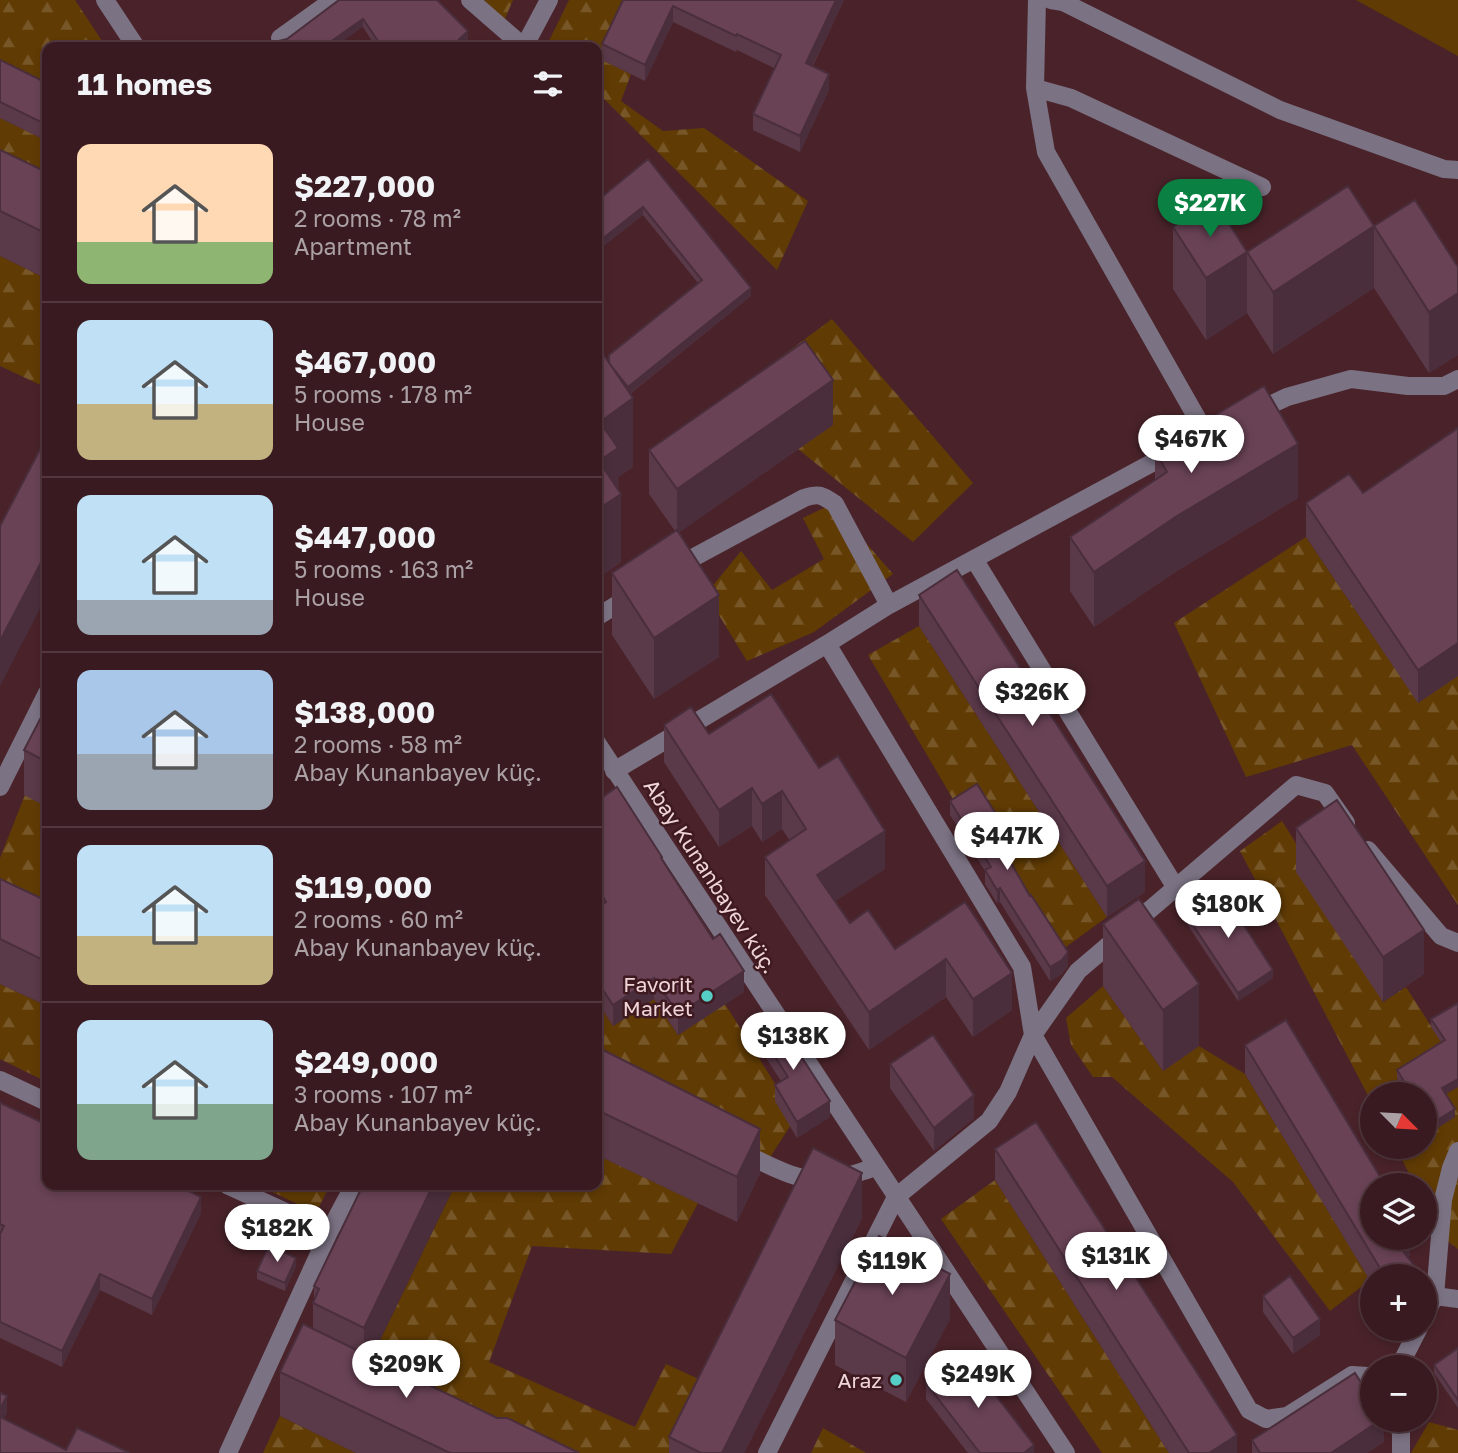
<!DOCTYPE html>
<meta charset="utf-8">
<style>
:root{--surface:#381a20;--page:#43272d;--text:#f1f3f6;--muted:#aba1a5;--line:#52383e;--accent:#0b8043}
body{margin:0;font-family:"Golos Text",sans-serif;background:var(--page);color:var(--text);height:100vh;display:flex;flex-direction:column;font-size:26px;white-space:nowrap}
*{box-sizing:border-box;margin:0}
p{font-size:23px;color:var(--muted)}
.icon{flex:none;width:38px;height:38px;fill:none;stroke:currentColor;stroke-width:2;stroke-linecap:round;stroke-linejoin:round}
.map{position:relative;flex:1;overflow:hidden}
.details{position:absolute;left:42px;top:42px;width:560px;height:1148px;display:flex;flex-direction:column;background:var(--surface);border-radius:14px;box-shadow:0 4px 10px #0003,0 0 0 2px var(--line)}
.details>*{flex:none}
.needle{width:46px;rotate:114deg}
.fabs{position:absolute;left:1360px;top:1082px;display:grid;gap:14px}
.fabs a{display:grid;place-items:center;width:77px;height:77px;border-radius:50%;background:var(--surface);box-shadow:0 4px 10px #0003,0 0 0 2px var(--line);font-size:35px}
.price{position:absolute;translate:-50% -60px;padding:0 16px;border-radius:24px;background:#fff;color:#222;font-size:23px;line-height:46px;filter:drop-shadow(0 2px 4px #0008)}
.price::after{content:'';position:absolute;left:50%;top:42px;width:21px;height:16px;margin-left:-10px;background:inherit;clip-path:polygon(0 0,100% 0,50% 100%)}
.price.active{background:var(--accent);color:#fff}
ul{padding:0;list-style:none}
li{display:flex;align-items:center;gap:21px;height:175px;padding:0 35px}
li+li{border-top:2px solid var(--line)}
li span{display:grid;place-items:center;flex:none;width:196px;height:140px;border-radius:14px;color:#555}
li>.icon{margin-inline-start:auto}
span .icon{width:84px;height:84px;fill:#fffc;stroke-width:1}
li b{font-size:30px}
h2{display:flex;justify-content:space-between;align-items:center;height:84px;padding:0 35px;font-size:30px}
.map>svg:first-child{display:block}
</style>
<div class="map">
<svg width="1458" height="1453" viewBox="0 0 1458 1453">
<defs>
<pattern id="forest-firs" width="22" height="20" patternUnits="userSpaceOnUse" patternTransform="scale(1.75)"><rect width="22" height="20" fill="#603b04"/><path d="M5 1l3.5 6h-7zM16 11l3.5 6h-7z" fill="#775628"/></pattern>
</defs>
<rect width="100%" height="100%" fill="#4a232a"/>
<path fill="#603b04" d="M 1356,0 L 1458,0 L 1458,56 Z"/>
<path fill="url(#forest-firs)" d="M 0,0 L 75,0 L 106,47 L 47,47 L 47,99 L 0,76 Z
M 484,0 L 513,0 L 504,21 Z
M 569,0 L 626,0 L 602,60 L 631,74 L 621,101 L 663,131 L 704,128 L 808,201 L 777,270 L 597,92 L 597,47 L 552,47 L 548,43 Z
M 0,118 L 47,141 L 47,212 L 0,189 Z
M 0,256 L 47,279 L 47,388 L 0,366 Z
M 832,319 L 973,483 L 913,542 L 798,449 L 805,386 L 778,359 Z
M 832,504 L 893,574 L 814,632 L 747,661 L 706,594 L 741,551 L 772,590 L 824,559 L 803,518 Z
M 1306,537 L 1373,636 L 1458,676 L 1458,905 L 1352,745 L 1246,777 L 1174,623 Z
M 919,626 L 1107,917 L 1048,960 L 868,655 Z
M 25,795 L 47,807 L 47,946 L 0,924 L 0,858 Z
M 1282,821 L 1309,864 L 1383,1002 L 1406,987 L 1445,1048 L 1397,1078 L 1407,1094 L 1372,1094 L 1372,1103 L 1240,851 Z
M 0,984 L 47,1006 L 47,1082 L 0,1059 Z
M 1103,986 L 1163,1071 L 1199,1046 L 1245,1074 L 1370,1280 L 1330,1311 L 1233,1182 L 1112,1077 L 1093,1077 L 1071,1045 L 1066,1018 Z
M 654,999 L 678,1035 L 725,1004 L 796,1117 L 765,1165 L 597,1084 L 597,1001 L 613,1026 Z
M 1458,1087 L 1458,1249 L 1442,1237 L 1425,1203 L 1424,1185 L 1415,1185 L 1395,1146 L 1424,1146 L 1425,1122 L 1431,1132 L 1442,1096 Z
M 597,1155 L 698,1203 L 671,1254 L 532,1246 L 489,1362 L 635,1427 L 666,1364 L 716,1387 L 683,1453 L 486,1453 L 371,1359 L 455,1185 L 597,1185 Z
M 995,1180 L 1169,1453 L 1102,1453 L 941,1219 Z
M 258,1185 L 330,1185 L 316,1213 Z
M 280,1416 L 356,1453 L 263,1453 Z
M 1429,1422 L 1458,1430 L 1458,1453 L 1411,1453 Z
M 823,1428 L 866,1453 L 811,1453 Z"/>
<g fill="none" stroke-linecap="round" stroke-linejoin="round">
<path stroke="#7b7283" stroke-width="18" d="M 105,0 L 136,47
M 470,0 L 524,47
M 1037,0 L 1035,88 L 1046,152 L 1206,434
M 1051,0 L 1063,2 L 1280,110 L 1444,169 L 1458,170
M 280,38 L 333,0
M 524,47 L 549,0
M 1035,88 L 1071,98 L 1262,187
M 1253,413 L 1287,397 L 1351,379 L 1408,386 L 1444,386 L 1458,379
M 974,559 L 1176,888
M 674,568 L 804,498 C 819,493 822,495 835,504 L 889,605
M 597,617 L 632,595
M 827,644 L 1022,967 L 1033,1035 L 1249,1410 L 1266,1419 L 1287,1416 L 1352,1375 L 1367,1376 L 1372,1383
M 597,743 L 1066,1453
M 614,771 L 827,644 L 889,605 L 1174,451
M 0,787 L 47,693
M 1368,850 L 1441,936 L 1458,943
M 0,1080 L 47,1102
M 740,1151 C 768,1165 801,1185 834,1179 C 848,1177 862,1171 876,1167
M 227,1185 L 329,1232
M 1435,1296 L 1458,1299
M 1424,1317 L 1435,1296 L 1443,1200 L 1451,1168 L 1458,1151
M 1399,1367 L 1419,1328
M 1397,1419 L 1401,1434 L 1401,1453
M 228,1453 L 329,1232 L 354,1185
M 767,1453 L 896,1197 L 989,1121 L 1008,1092 L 1033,1035 L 1078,971 L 1296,785 L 1325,793 L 1346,823"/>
</g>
<path fill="#5a3949" d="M 339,0 L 468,39 L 460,47 L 376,47 L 363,27 L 287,39 Z
M 623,0 L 844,0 L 813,66 L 829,90 L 800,152 L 753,130 L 753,114 L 774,68 L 737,50 L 736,52 L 673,22 L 645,81 L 602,60 L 602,44 Z
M 0,60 L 47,83 L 47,141 L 0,118 Z
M 0,150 L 42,170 L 47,171 L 47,279 L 0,256 Z
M 648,159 L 751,296 L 630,394 L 633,467 L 618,477 L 621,562 L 597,579 L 597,345 L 609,363 L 698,283 L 643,215 L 597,251 L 597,201 Z
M 1374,226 L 1458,267 L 1458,355 L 1429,373 L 1374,288 L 1273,354 L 1247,313 L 1206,340 L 1173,289 L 1173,227 L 1247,252 Z
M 833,425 L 678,533 L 719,657 L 654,699 L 612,635 L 612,573 L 675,531 L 649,494 L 649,450 Z
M 1458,428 L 1458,676 L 1418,703 L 1306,537 L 1306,503 L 1363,493 Z
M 1155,451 L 1298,498 L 1177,571 L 1094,627 L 1070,591 L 1070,537 L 1155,480 Z
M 919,595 L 1145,892 L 1107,917 L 919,626 Z
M 47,706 L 47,807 L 24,795 L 24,750 Z
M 664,725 L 709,734 L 819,768 L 885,869 L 835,901 L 850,923 L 895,949 L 965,902 L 1012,1010 L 973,1037 L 946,997 L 869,1050 L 765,895 L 765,857 L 790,841 L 782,829 L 762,842 L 752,826 L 719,847 L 664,762 Z
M 597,801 L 662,861 L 744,992 L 678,1035 L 654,999 L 613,1026 L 597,1001 Z
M 950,801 L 1006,844 L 1002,847 L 1068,966 L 1062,974 L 1050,981 L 1000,902 L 997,903 L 985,884 L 985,871 L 950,815 Z
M 1296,828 L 1424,974 L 1383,1002 L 1296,872 Z
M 0,879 L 47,901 L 47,1006 L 0,984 Z
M 1183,910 L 1273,978 L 1238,1001 L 1183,918 Z
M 1103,924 L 1199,1046 L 1163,1071 L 1103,986 Z
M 1458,1003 L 1446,1094 L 1455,1117 L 1431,1132 L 1424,1122 L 1424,1094 L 1407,1094 L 1397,1078 L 1397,1070 L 1441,1042 L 1431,1027 L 1431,1019 Z
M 755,1025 L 830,1117 L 797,1138 L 775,1101 L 775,1085 L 781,1081 L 755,1041 Z
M 1245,1045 L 1410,1237 L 1410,1255 L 1408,1257 L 1419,1276 L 1372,1276 L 1372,1284 L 1245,1074 Z
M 597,1047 L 760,1173 L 737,1222 L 597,1155 Z
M 890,1064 L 974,1118 L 934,1151 L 890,1088 Z
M 0,1103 L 41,1122 L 201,1213 L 152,1315 L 100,1290 L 62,1367 L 0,1338 Z
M 995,1149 L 1237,1453 L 1169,1453 L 995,1180 Z
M 363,1185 L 372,1357 L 497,1418 L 579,1453 L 356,1453 L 280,1416 L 280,1372 L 313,1329 L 313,1303 L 314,1300 L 314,1286 Z
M 862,1218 L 744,1453 L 669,1453 L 669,1437 Z
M 296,1266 L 285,1291 L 257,1279 L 257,1271 Z
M 1263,1296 L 1320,1335 L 1293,1354 L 1263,1312 Z
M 950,1319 L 906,1402 L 835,1365 L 835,1320 Z
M 1458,1348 L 1458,1408 L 1434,1373 L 1434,1365 Z
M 926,1383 L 1034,1453 L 968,1453 L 926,1399 Z
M 1384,1419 L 1384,1442 L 1367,1453 L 1252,1453 L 1252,1440 Z"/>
<path fill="#4a2e3c" d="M 836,0 L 844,0 L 806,79 L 806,63 Z
M 673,6 L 673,22 L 645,81 L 645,65 Z
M 363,19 L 363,27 L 334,47 L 323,47 Z
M 468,31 L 468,39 L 460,47 L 451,47 Z
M 829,74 L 829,90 L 800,152 L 800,136 Z
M 643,207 L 643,215 L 597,251 L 597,243 Z
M 1374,226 L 1374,288 L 1273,354 L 1273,292 Z
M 1247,252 L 1247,313 L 1206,340 L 1206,278 Z
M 751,288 L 751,296 L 628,395 L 628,387 Z
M 1458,293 L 1458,355 L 1429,373 L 1429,312 Z
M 833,380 L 833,425 L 677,534 L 677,489 Z
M 633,398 L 633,467 L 618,477 L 618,496 L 621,494 L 621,562 L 597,579 L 597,510 L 600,422 Z
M 1298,444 L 1298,498 L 1177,571 L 1094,627 L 1094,572 L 1177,516 Z
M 47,551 L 47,595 L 0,686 L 0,641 Z
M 719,595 L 719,657 L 654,699 L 654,638 Z
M 1458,643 L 1458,676 L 1418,703 L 1418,670 Z
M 752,788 L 752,826 L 719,847 L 719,810 Z
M 782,791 L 782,829 L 762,842 L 762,804 Z
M 1006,830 L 1006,844 L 996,851 L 996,837 Z
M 885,831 L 885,869 L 817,913 L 817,875 Z
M 1145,861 L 1145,892 L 1107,917 L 1107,886 Z
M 1000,888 L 1000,902 L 997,903 L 997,890 Z
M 1424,930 L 1424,974 L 1383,1002 L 1383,957 Z
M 1068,952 L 1068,966 L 1062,974 L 1050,981 L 1050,967 Z
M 946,959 L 946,997 L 869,1050 L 869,1012 Z
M 1273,970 L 1273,978 L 1238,1001 L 1238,993 Z
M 744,971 L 744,992 L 678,1035 L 678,1014 Z
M 1012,973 L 1012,1010 L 973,1037 L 973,999 Z
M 654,978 L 654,999 L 613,1026 L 613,1005 Z
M 1199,984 L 1199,1046 L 1163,1071 L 1163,1010 Z
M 1458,1079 L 1458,1087 L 1442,1096 L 1442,1088 Z
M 974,1095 L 974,1118 L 934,1151 L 934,1128 Z
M 830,1101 L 830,1117 L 797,1138 L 797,1122 Z
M 1455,1109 L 1455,1117 L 1431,1132 L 1431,1124 Z
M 760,1129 L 760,1173 L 737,1222 L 737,1177 Z
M 862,1173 L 862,1218 L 744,1453 L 722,1453 Z
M 433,1185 L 455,1185 L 364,1373 L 364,1328 Z
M 201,1197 L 201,1213 L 152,1315 L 152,1299 Z
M 1392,1237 L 1410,1237 L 1410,1255 L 1392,1266 Z
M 296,1258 L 296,1266 L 285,1291 L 285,1283 Z
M 100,1274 L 100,1290 L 62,1367 L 62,1351 Z
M 950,1274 L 950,1319 L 906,1402 L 906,1358 Z
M 1320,1319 L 1320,1335 L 1293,1354 L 1293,1338 Z
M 7,1396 L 7,1413 L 0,1426 L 0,1409 Z
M 1382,1419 L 1384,1419 L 1384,1442 L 1367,1453 L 1331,1453 Z
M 1237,1435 L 1237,1453 L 1209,1453 Z
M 1034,1445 L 1034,1453 L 1024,1453 Z"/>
<path fill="#694255" stroke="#4a2e3c" stroke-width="2" d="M 339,0 L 437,0 L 468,31 L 451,47 L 382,47 L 363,19 L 323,47 L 270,47 L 279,41 L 287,39 Z
M 623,0 L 836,0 L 806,63 L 829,74 L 800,136 L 753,114 L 781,55 L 737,34 L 736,36 L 673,6 L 645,65 L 602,44 Z
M 0,60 L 47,83 L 47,125 L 0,102 Z
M 0,150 L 42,170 L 47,171 L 47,234 L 0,211 Z
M 648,159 L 751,288 L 628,387 L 609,363 L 609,355 L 702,280 L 643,207 L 597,243 L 597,201 Z
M 1348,186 L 1374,226 L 1273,292 L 1247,252 Z
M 1214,200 L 1247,252 L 1206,278 L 1173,227 Z
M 1415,200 L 1458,267 L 1458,293 L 1429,312 L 1374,226 Z
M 805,341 L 833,380 L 677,489 L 649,450 Z
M 597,345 L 633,398 L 600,422 L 618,448 L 599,461 L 621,494 L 597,510 Z
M 1264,386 L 1298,444 L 1177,516 L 1094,572 L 1070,537 L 1167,472 L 1155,451 Z
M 1458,428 L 1458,643 L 1418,670 L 1306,503 L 1349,474 L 1363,493 Z
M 47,436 L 47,551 L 0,641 L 0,526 Z
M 677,530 L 719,595 L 654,638 L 612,573 Z
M 957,570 L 1145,861 L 1107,886 L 919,595 Z
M 771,694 L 819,768 L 838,756 L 885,831 L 817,875 L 850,923 L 868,910 L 895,949 L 965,902 L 1012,973 L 973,999 L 946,959 L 869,1012 L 765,857 L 806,829 L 782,791 L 762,804 L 752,788 L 719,810 L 664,725 L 691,707 L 709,734 Z
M 47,706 L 47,762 L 24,750 Z
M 977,784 L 1006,830 L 996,837 L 1030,896 L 1031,895 L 1068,952 L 1062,960 L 1050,967 L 1000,888 L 997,890 L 985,870 L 991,867 L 950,801 Z
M 617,787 L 662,857 L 661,858 L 713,939 L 720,934 L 744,971 L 678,1014 L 654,978 L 613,1005 L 597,981 L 597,908 L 606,902 L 597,887 L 597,801 Z
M 1337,800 L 1424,930 L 1383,957 L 1296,828 Z
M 0,879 L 47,901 L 47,962 L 0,939 Z
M 1219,887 L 1273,970 L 1238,993 L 1183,910 Z
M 1139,899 L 1199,984 L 1163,1010 L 1103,924 Z
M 1458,1003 L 1458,1079 L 1442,1088 L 1455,1109 L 1431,1124 L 1424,1114 L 1424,1094 L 1412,1094 L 1397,1070 L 1445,1040 L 1431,1019 Z
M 773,1013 L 830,1101 L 797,1122 L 775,1085 L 788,1077 L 755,1025 Z
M 1286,1020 L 1385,1185 L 1372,1185 L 1372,1237 L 1392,1237 L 1419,1272 L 1418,1276 L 1383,1276 L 1378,1269 L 1380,1268 L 1245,1045 Z
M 933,1035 L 974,1095 L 934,1128 L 890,1064 Z
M 597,1047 L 760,1129 L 737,1177 L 597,1110 Z
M 0,1103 L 41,1122 L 47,1123 L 47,1185 L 177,1185 L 201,1197 L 152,1299 L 100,1274 L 62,1351 L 0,1322 L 0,1234 L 4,1226 L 0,1224 Z
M 1036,1122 L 1237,1435 L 1209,1453 L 1189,1453 L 995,1149 Z
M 813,1148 L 862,1173 L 722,1453 L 701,1453 L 669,1437 Z
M 363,1185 L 433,1185 L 364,1328 L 313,1303 L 319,1289 L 314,1286 Z
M 879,1236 L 950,1274 L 906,1358 L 835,1320 Z
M 269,1245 L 296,1258 L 285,1283 L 257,1271 Z
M 1290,1276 L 1320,1319 L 1293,1338 L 1263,1296 Z
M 303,1324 L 497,1418 L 507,1418 L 579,1453 L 450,1453 L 280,1372 Z
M 1458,1348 L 1458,1400 L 1434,1365 Z
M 964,1354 L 1034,1445 L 1024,1453 L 980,1453 L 926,1383 Z
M 1355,1373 L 1372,1400 L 1372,1419 L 1382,1419 L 1331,1453 L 1260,1453 L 1252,1440 Z
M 0,1393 L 7,1396 L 0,1409 Z
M 0,1417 L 66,1450 L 77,1428 L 130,1453 L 0,1453 Z"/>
<g fill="#55cec6" stroke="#3f1920" stroke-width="2.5">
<circle cx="707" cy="996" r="7"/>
<circle cx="896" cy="1380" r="7"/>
</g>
<g text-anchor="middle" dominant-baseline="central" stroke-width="5" stroke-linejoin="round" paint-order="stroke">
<g font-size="21" fill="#efd5d8" stroke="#3f1920">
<text transform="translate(711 876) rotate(57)">Abay Kunanbayev küç.</text>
</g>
<g font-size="21" fill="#efd5d8" stroke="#3f1920" text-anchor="end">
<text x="693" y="984">Favorit<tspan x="693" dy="24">Market</tspan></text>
<text x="882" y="1380">Araz</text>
</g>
</g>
</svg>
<div class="fabs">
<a><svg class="needle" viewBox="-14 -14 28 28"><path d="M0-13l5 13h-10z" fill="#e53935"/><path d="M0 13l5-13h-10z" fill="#aba1a5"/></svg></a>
<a><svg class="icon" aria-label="layers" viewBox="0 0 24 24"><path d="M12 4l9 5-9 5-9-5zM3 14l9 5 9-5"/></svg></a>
<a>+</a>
<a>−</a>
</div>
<b class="price active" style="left:1210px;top:239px">$227K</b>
<b class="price" style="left:1191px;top:475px">$467K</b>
<b class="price" style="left:1032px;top:728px">$326K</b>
<b class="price" style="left:1007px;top:872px">$447K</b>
<b class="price" style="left:1228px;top:940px">$180K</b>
<b class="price" style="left:793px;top:1072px">$138K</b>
<b class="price" style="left:277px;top:1264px">$182K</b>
<b class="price" style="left:1116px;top:1292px">$131K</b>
<b class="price" style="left:892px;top:1297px">$119K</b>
<b class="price" style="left:406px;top:1400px">$209K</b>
<b class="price" style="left:978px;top:1410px">$249K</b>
<section class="details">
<h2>11 homes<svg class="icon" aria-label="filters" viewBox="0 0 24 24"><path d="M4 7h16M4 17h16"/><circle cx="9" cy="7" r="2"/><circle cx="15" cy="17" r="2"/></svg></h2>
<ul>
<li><span style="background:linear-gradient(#ffd9b3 70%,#8fb573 0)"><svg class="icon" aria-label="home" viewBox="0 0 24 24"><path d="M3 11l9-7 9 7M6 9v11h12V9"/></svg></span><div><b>$227,000</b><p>2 rooms · 78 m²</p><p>Apartment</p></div></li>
<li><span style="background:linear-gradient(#bfe0f5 60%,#c2b280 0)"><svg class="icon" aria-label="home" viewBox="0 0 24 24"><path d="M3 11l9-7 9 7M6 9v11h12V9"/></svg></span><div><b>$467,000</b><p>5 rooms · 178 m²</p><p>House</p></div></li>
<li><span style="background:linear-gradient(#bfe0f5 75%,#9aa5b1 0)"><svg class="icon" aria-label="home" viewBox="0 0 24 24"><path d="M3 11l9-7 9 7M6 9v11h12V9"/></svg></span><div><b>$447,000</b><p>5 rooms · 163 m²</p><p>House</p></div></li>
<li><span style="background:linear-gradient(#a9c7e8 60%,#9aa5b1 0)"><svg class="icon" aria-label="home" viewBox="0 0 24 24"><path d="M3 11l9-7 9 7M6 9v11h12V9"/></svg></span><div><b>$138,000</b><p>2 rooms · 58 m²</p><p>Abay Kunanbayev küç.</p></div></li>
<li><span style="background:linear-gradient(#bfe0f5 65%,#c2b280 0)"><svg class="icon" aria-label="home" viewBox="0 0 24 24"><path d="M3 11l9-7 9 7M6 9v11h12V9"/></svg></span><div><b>$119,000</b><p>2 rooms · 60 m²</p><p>Abay Kunanbayev küç.</p></div></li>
<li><span style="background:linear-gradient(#bfe0f5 60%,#7fa58c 0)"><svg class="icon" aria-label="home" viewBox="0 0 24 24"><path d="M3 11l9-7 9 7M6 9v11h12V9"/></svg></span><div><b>$249,000</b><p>3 rooms · 107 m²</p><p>Abay Kunanbayev küç.</p></div></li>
</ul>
</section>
</div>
